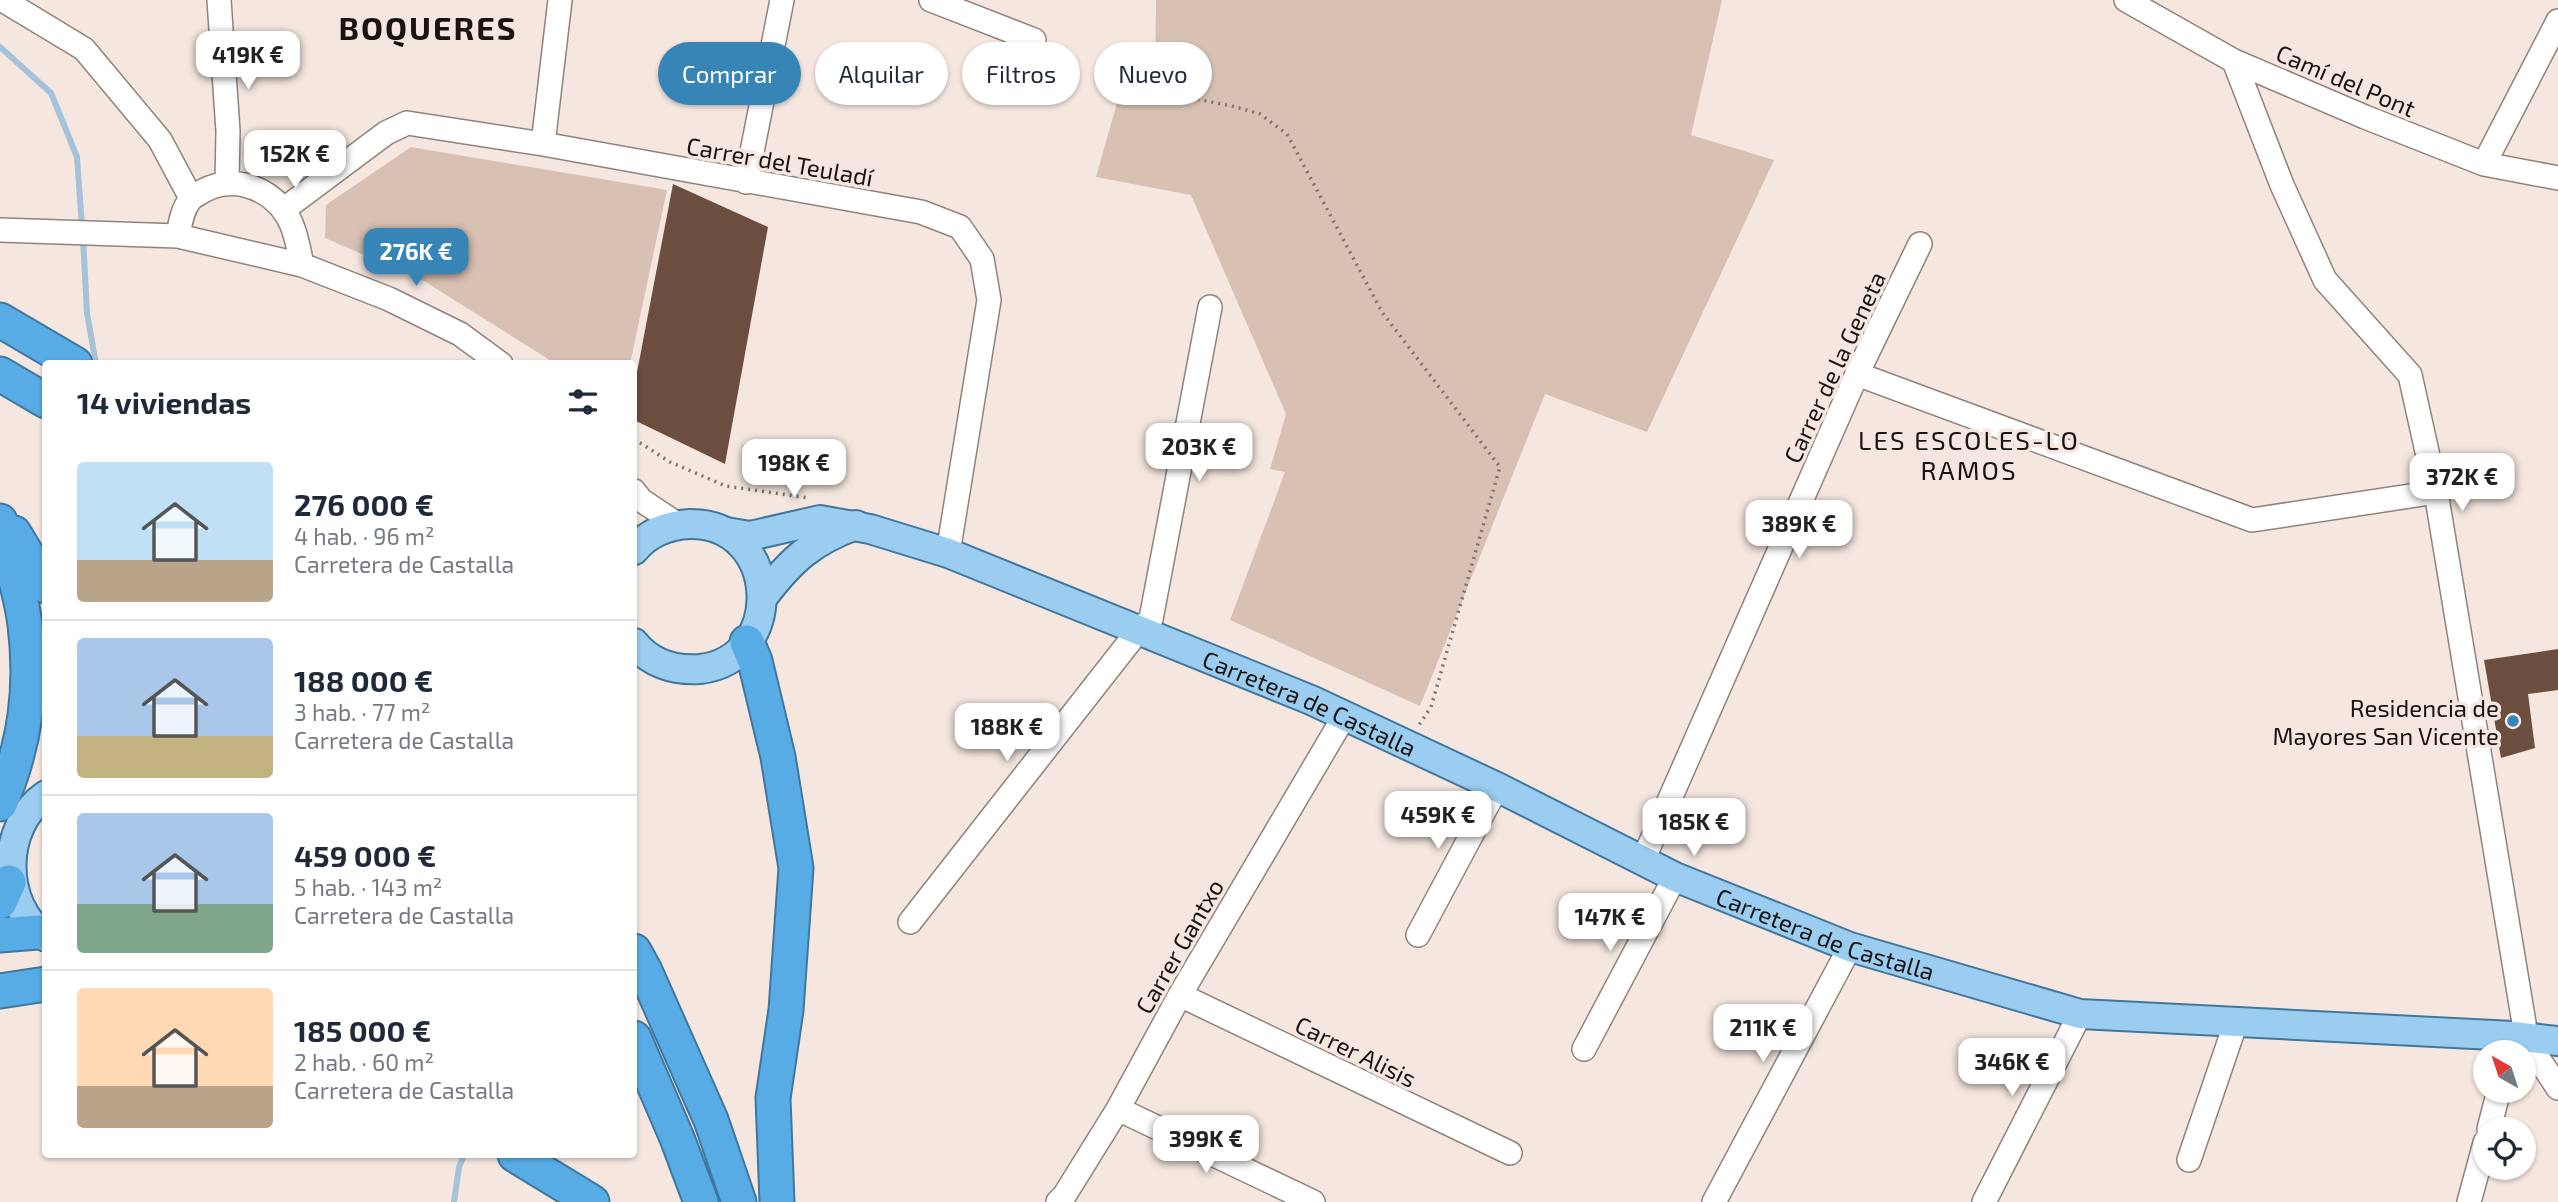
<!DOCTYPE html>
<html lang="es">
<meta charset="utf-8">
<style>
:root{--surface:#fff;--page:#f2f2f3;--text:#1f2937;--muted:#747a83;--line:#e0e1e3;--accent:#3784b7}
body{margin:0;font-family:"Exo 2",sans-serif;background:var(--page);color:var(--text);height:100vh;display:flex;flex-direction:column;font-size:26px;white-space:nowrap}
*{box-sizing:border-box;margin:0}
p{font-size:23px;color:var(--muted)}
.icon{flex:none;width:38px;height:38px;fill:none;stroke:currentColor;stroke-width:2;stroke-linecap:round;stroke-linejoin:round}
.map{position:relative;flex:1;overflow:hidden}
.drawer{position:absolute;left:42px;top:360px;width:595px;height:798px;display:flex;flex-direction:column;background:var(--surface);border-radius:7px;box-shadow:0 2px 5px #0004}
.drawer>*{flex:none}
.guide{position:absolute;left:658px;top:42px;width:665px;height:63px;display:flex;gap:14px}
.needle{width:46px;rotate:321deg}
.controls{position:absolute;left:2473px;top:1040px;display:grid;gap:14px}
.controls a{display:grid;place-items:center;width:63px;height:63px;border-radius:50%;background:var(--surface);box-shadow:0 2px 5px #0004;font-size:35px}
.price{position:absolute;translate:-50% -60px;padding:0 16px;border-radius:14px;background:#fff;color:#222;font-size:23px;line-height:46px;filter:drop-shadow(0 2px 4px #0008)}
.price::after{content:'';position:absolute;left:50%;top:42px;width:21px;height:16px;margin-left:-10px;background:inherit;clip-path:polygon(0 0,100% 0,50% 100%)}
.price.active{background:var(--accent);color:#fff}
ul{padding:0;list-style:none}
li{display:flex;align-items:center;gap:21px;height:175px;padding:0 35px}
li+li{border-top:2px solid var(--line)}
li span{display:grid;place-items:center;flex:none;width:196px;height:140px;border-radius:7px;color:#555}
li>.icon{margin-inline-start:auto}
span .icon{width:84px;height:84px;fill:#fffc;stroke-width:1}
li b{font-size:30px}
h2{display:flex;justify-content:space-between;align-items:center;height:84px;padding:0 35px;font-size:30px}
.chip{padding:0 24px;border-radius:32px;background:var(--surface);box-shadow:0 2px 5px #0004;font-size:24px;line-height:63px}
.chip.active{background:var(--accent);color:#fff}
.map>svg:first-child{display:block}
</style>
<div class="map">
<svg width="2558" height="1202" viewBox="0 0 2558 1202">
<rect width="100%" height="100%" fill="#f5e7e0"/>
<path fill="#d8c0b3" d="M 1156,0 L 1722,0 L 1691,135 L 1774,160 L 1647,432 L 1545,394 L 1420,706 L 1230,620 L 1285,472 L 1270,469 L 1286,414 L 1191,195 L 1096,177 L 1124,78 L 1155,85 Z
M 411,147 L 667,190 L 630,364 L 556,364 L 424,281 L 325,238 L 326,205 Z"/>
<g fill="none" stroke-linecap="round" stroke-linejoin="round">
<path stroke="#a4c3db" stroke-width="6" d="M 0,47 L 51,93 L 77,157 L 82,227
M 83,238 L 87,313 L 96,364
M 454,1202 L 459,1167 L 464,1155"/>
</g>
<path fill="#6c4e3e" d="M 673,184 L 768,227 L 725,464 L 634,420 L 634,388 Z
M 2558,649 L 2558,690 L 2528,694 L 2535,748 L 2501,758 L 2484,660 Z"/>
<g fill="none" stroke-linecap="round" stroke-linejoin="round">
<g stroke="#8f837c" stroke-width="26">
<path id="minor" d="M 3,0 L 84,49 L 160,140 L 191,198
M 219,0 L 228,131 L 227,184
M 931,0 L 1034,40
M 2126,0 L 2234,61 L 2365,117 L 2484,164 L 2558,178
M 2234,61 L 2282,185 L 2325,280 L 2410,375 L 2436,492 L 2524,1023 L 2524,1037 L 2558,1088
M 543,144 L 560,0
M 2484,164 L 2558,21
M 746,182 L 782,0
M 283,210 L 386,133 L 407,123 L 543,144 L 921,212 L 960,227 L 982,259 L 989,300 L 948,553
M 0,230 L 178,236 L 302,265 L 389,299 L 460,334 L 501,364
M 178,236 C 180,224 182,210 190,200 C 193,196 199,194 203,191 C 231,176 262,185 282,208 C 295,224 298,246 302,265
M 1857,374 L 2252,520 L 2436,492
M 634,491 L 641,500 L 677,524
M 1643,860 L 1857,374 L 1920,244
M 910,922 L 1138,631 L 1151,619 L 1210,307
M 1418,935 L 1497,787
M 1180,995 L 1510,1153
M 1584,1049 L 1675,877
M 1118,1109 L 1313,1202
M 2489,1129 L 2499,1090
M 2189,1160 L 2236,1022
M 1058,1202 L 1064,1196 L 1118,1109 L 1180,995 L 1345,715
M 1714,1202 L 1850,947
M 1984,1202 L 2080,1014
M 2469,1202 L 2485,1143"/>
</g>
<g stroke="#41779c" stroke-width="32">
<g id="major">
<path id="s1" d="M 726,532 L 750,536 L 820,520 L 870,529 L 948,553 L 1311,700 L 1497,787 L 1675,877 L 1850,947 L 2080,1014 L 2513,1036 L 2558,1041"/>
<path d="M 634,550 C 648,533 668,525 690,524 C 780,523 787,659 700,669 C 674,671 650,663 634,643"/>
<path d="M 763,597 C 791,560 812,541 856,525"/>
<path d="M 46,795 C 0,826 0,906 46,937"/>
</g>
</g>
<g stroke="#41779c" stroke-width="37">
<path id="highway" d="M 0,320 L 75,364
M 0,374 L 46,401
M 0,521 C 8,555 21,590 25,625 C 33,689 25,745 0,804
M 14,533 L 46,586
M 747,642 L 755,661 L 778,757 L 796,868 L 786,1010 L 773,1098 L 777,1202
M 0,902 L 9,882
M 0,935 L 38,932
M 634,951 L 645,971 L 711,1120 L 739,1202
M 0,991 L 46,984
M 634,1038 L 677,1138 L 701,1202
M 515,1155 L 592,1202"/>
</g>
<path stroke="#7e7571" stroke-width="3.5" stroke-dasharray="2 5" stroke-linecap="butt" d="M 1129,85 L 1236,107 L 1260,114 L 1287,134 L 1382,312 L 1500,467 L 1431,707 L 1419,725
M 634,439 L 670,462 L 726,486 L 809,498"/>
<use href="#minor" stroke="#fff" stroke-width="23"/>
<use href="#major" stroke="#9acdf0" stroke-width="28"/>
<use href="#highway" stroke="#57ace6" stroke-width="33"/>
</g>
<circle fill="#3784b7" stroke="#f5e7e0" stroke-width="2.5" cx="2513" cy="721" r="7"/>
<g text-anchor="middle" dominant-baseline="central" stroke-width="7" stroke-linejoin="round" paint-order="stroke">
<g font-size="24" fill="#191412" stroke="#f5e7e0">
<text transform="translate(2346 80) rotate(23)">Camí del Pont</text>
<text transform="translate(780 161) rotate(10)">Carrer del Teuladí</text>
<text transform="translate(1834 367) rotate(-65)">Carrer de la Geneta</text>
<text stroke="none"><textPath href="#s1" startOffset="620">Carretera de Castalla</textPath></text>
<text stroke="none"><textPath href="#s1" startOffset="1186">Carretera de Castalla</textPath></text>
<text transform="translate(1179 946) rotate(-60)">Carrer Gantxo</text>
<text transform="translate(1356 1051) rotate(26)">Carrer Alisis</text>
</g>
<g font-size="24" fill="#191412" stroke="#f5e7e0" text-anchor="end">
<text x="2499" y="707">Residencia de<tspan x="2499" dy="28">Mayores San Vicente</tspan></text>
</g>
<g font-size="26" letter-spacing="2" fill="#191412" stroke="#f5e7e0">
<text x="1969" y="439">LES ESCOLES-LO<tspan x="1969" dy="30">RAMOS</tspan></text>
</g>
<g font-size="32" font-weight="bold" letter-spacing="2" fill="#191412" stroke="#f5e7e0">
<text x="428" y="27">BOQUERES</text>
</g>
</g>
</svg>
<div class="controls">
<a><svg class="needle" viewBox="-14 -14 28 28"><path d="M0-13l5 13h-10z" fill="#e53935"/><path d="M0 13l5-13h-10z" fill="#747a83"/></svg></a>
<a><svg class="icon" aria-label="locate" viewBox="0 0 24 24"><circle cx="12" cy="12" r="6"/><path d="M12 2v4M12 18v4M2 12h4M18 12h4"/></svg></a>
</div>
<b class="price" style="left:248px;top:91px">419K €</b>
<b class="price" style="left:295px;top:190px">152K €</b>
<b class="price active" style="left:416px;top:288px">276K €</b>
<b class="price" style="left:1199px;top:483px">203K €</b>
<b class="price" style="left:794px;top:499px">198K €</b>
<b class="price" style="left:2462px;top:513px">372K €</b>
<b class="price" style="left:1799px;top:560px">389K €</b>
<b class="price" style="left:1007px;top:763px">188K €</b>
<b class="price" style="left:1438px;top:851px">459K €</b>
<b class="price" style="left:1694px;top:858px">185K €</b>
<b class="price" style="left:1610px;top:953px">147K €</b>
<b class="price" style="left:1763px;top:1064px">211K €</b>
<b class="price" style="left:2012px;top:1098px">346K €</b>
<b class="price" style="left:1206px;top:1175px">399K €</b>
<div class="guide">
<a class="chip active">Comprar</a>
<a class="chip">Alquilar</a>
<a class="chip">Filtros</a>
<a class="chip">Nuevo</a>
</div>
<section class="drawer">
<h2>14 viviendas<svg class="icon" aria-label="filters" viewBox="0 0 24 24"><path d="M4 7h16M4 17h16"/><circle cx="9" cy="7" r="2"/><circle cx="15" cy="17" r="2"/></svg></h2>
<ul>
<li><span style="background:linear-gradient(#bfe0f5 70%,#b9a48a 0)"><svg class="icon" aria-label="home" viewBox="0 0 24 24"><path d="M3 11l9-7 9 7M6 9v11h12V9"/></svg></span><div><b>276 000 €</b><p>4 hab. · 96 m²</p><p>Carretera de Castalla</p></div></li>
<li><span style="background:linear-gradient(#a9c7e8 70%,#c2b280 0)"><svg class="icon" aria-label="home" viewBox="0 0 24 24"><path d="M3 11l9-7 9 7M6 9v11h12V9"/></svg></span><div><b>188 000 €</b><p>3 hab. · 77 m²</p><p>Carretera de Castalla</p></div></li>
<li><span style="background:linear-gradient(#a9c7e8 65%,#7fa58c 0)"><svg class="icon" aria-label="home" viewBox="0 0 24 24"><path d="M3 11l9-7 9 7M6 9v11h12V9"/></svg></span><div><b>459 000 €</b><p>5 hab. · 143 m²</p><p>Carretera de Castalla</p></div></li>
<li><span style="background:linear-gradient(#ffd9b3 70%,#b9a48a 0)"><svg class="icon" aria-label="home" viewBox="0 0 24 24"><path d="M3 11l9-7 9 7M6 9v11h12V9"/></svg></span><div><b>185 000 €</b><p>2 hab. · 60 m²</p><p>Carretera de Castalla</p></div></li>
</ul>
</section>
</div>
